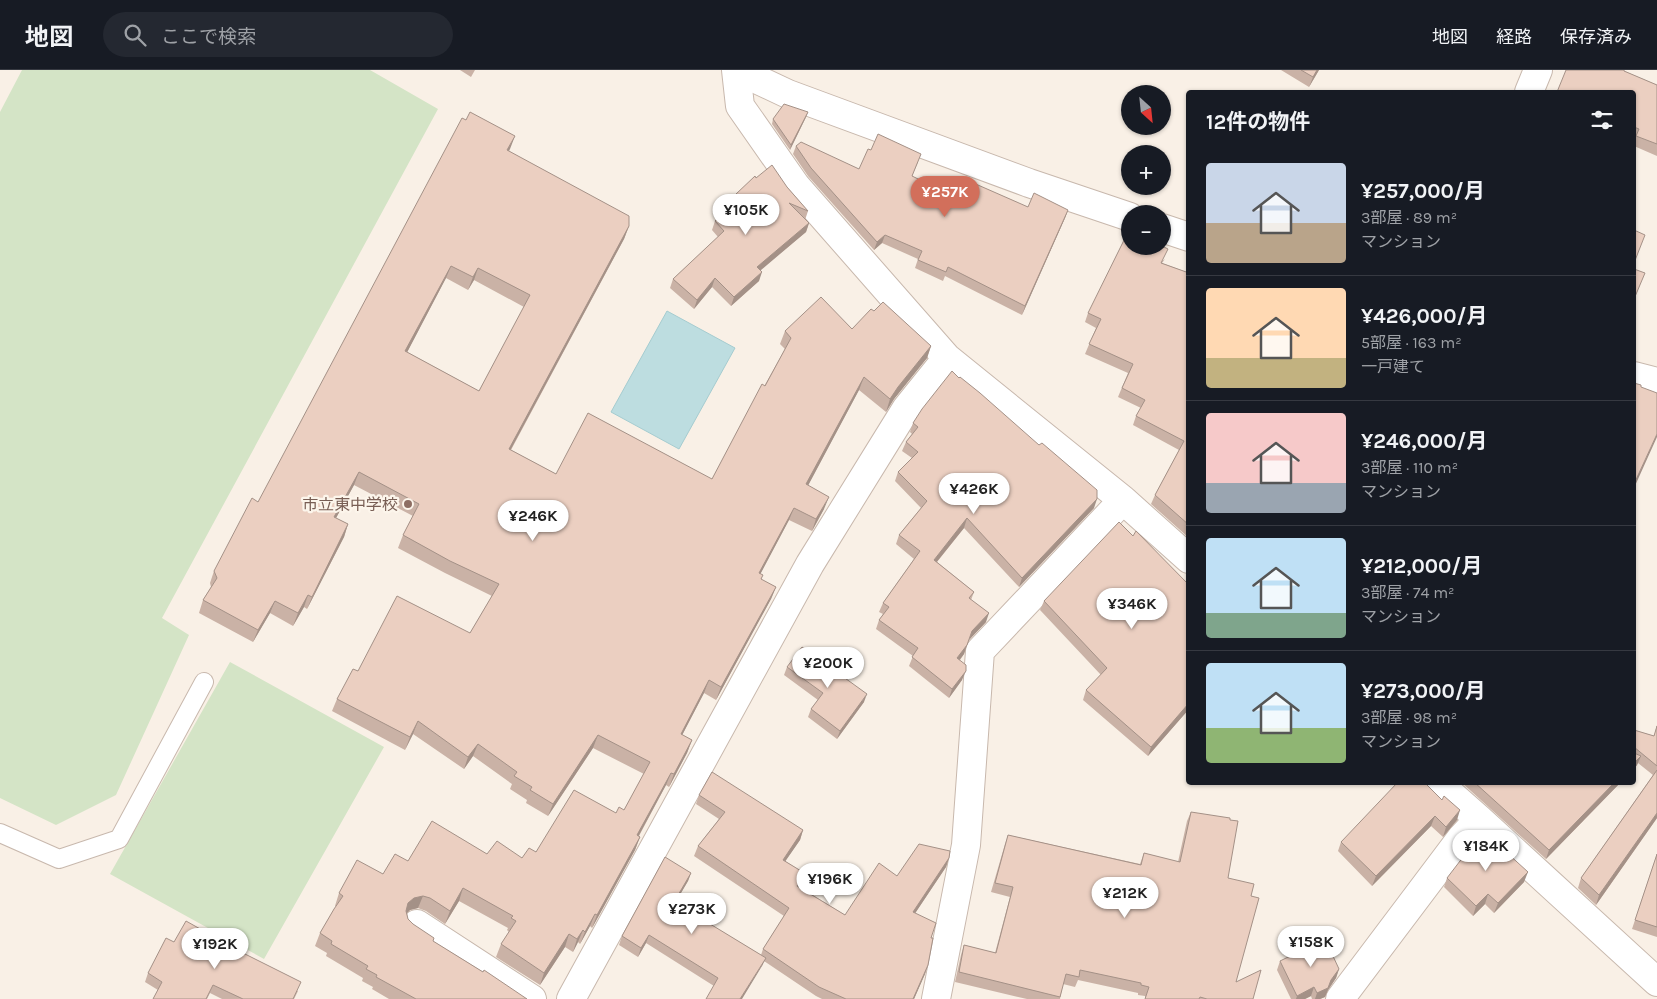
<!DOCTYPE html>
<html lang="ja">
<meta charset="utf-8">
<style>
:root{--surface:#171b24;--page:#242831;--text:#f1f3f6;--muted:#9ea1a6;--line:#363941;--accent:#d26f5b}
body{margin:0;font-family:Karla,"Noto Sans JP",sans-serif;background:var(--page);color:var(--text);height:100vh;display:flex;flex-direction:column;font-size:19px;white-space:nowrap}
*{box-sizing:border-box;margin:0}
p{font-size:16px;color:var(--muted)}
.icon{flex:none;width:28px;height:28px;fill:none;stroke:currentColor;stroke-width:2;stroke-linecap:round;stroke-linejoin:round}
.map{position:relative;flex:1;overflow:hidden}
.side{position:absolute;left:1186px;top:20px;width:450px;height:695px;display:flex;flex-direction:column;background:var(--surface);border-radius:5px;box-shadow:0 1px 4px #0004}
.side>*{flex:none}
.needle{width:32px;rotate:153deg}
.fabs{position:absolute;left:1121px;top:15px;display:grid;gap:10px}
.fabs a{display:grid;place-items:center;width:50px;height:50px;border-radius:50%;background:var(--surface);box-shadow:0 1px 4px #0004;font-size:25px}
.price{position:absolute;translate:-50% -42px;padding:0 11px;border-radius:18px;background:#fff;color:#222;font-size:16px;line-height:32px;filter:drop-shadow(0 1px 2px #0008)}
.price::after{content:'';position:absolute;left:50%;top:30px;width:15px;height:11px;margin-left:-8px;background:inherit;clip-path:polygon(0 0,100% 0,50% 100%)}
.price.on{background:var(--accent);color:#fff}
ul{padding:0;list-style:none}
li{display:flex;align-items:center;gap:15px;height:125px;padding:0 20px}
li+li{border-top:1px solid var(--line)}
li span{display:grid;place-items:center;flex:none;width:140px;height:100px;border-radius:5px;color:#555}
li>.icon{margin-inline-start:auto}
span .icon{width:60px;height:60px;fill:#fffc;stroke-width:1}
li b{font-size:21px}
h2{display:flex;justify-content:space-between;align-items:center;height:60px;padding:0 20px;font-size:21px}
header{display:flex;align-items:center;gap:30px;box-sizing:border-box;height:70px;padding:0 25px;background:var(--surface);border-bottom:1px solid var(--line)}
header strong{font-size:24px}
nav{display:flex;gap:28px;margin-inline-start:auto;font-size:18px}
.search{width:350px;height:45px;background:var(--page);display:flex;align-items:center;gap:12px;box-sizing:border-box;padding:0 18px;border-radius:28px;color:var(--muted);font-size:19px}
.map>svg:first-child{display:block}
</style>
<header>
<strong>地図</strong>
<div class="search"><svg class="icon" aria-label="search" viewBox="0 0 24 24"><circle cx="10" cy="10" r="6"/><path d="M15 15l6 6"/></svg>ここで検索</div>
<nav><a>地図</a><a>経路</a><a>保存済み</a></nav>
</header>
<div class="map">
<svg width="1657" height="929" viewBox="0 0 1657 929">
<rect width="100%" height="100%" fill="#f9f0e6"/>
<path fill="#d4e4c6" d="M 22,0 L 370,0 L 438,39 L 162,548 L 189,565 L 116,725 L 56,755 L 0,728 L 0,42 Z
M 230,592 L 384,677 L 264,889 L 110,804 Z"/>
<path fill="#bddde0" stroke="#a5ccd0" d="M 667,241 L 735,278 L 679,379 L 611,342 Z"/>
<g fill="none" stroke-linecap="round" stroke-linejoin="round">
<g stroke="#c8b8ad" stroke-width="20">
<path id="service" d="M 0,763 L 59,789 L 119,769 L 204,612"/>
</g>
<g stroke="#c8b8ad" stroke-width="30">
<path id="minor" d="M 736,0 L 740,36 L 796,116 L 947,288 L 1123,430 L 1189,489
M 1529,22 L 1538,0
M 1437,712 L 1479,749 L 1657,912
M 417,854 L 532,929
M 571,929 L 810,494 L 906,339 L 947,288
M 936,929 L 966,775 L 980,581 L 1123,430
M 1340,929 L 1462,767 L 1479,749"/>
</g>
<g stroke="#c8b8ad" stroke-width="30">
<path id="tertiary" d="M 737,0 L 788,24 L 1029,113 L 1130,147
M 1162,158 L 1189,167
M 1634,306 L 1657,312"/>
</g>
<use href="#service" stroke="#fff" stroke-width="18"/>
<use href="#minor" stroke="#fff" stroke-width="28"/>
<use href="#tertiary" stroke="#fff" stroke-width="28"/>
</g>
<path fill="#cab2a6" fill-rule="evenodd" d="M 460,0 L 475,0 L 471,7 Z
M 1281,0 L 1319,0 L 1309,17 Z
M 1624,1 L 1657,15 L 1657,86 L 1634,76 L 1634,73 L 1635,68 L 1634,68 L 1634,22 Z
M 808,42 L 806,47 L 790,80 L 772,54 L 773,49 Z
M 796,76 L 859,99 L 918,92 L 912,106 L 953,126 L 1028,137 L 1068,140 L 1065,148 L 1022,245 L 945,206 L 943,211 L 915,198 L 918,189 L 882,173 L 874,180 L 808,106 L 793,84 Z
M 510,79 L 509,81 L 629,156 L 624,169 L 511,380 L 556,404 L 712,409 L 785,279 L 780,274 L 785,261 L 852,259 L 874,241 L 931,276 L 927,288 L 894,329 L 886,342 L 859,320 L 808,415 L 824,439 L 812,461 L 789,450 L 760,504 L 762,510 L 776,517 L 771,529 L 716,630 L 704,623 L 682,665 L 692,670 L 687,683 L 669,717 L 666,715 L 639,766 L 640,767 L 635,780 L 592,858 L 590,856 L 580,874 L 578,872 L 573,882 L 565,877 L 540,915 L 496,887 L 501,874 L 509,862 L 507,860 L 508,858 L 459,831 L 445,854 L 426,841 L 418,838 L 410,840 L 407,843 L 408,849 L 413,854 L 433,871 L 527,929 L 389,929 L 372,919 L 373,917 L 362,911 L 363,908 L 326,886 L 327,883 L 315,876 L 320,863 L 336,836 L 335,836 L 339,823 L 383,804 L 408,791 L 487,784 L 522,788 L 616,743 L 624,740 L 644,704 L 593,678 L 548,746 L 526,733 L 527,730 L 510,719 L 512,714 L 473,686 L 464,699 L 413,664 L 405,680 L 332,641 L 337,629 L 358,601 L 470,563 L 492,526 L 445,503 L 398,478 L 403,465 L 413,446 L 354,415 L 336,448 L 348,454 L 344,467 L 307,539 L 304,537 L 293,556 L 270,543 L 253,572 L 199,543 L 203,530 L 211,517 L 210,513 L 214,501 L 258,432 ZM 446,208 L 468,220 L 474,210 L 524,237 L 479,321 L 407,282 Z
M 756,108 L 787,117 L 808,141 L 805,150 L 809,153 L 806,162 L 760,200 L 759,211 L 731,236 L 712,217 L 694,239 L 670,218 L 673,209 L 718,167 L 712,160 L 715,151 L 733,134 L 733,133 L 736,124 Z
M 1165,189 L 1162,193 L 1189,203 L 1189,468 L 1151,434 L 1155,425 L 1179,380 L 1133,355 L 1136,346 L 1141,338 L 1118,327 L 1128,303 L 1085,284 L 1096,258 L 1085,252 L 1088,243 Z
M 959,308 L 1094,438 L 1019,517 L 964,458 L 937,492 L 974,522 L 971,530 L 986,552 L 969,570 L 964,584 L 960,590 L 962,610 L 949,628 L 909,596 L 913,586 L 876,559 L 879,550 L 883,544 L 879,542 L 883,533 L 914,489 L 896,474 L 899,465 L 921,438 L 895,411 L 898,402 L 912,388 L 902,381 L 906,372 L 912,364 L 910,362 L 913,353 Z
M 1133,466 L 1189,515 L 1189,639 L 1148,686 L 1083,630 L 1086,620 L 1101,605 L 1040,540 L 1044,531 Z
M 787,597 L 864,632 L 837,669 L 808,647 L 811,639 L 818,630 L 784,605 Z
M 1657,655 L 1657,748 L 1596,835 L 1578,818 L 1581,808 L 1653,705 L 1638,693 L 1637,695 L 1634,699 L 1634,660 L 1654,666 Z
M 1461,712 L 1621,712 L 1546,789 Z
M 699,725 L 803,760 L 800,770 L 785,791 L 806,804 L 802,814 L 800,817 L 845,845 L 897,806 L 949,788 L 946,797 L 915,843 L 931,868 L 925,904 L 914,929 L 822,929 L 816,926 L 764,891 L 762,896 L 714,916 L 646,873 L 638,887 L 619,875 L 622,866 L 691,803 L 688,811 L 675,833 L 761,885 L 763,879 L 784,846 L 694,786 L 698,776 L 719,749 L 696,734 Z
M 1442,730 L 1457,750 L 1443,767 L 1431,756 L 1372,816 L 1338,781 L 1341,772 Z
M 1191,742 L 1228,808 L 1251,826 L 1236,912 L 1253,929 L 1145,929 L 1145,926 L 1138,925 L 1138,923 L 1078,910 L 1075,917 L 1063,914 L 1060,929 L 1027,929 L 955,912 L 961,885 L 964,875 L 995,883 L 1010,827 L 991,822 L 1005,774 L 1008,765 L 1140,794 L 1144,783 L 1178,792 L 1187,751 Z
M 1657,784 L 1657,867 L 1632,859 Z
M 1447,808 L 1524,812 L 1494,843 L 1485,834 L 1473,846 L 1444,817 Z
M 174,872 L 298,921 L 294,929 L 222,929 L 210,923 L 207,929 L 153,929 L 158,920 L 145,912 L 148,903 Z
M 1280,891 L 1339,899 L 1336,908 L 1328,920 L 1325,927 L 1320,929 L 1312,929 L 1311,926 L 1305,929 L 1291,929 L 1277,900 Z"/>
<path fill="#a49187" d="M 1317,0 L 1319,0 L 1309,17 L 1313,7 Z
M 808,42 L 806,47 L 790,80 L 791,75 Z
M 515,66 L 510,79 L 502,93 L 507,80 Z
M 1068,140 L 1065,148 L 1022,245 L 1025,236 Z
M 809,153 L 806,162 L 754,206 L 757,197 Z
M 629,156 L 624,169 L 504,392 L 509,379 Z
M 885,165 L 882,173 L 874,180 L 877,172 Z
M 451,196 L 446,208 L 401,294 L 405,281 Z
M 478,198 L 474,210 L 468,220 L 473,207 Z
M 762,202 L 759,211 L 731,236 L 734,227 Z
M 715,208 L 712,217 L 694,239 L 697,230 Z
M 931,276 L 927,288 L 894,329 L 886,342 L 890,329 L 898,317 Z
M 864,307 L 859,320 L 802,427 L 806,414 Z
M 1657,364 L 1657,367 L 1634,418 L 1634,414 Z
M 359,402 L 354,415 L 330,459 L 334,447 Z
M 829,427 L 824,439 L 812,461 L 816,449 Z
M 1097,429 L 1094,438 L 1019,517 L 1022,508 Z
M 794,438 L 789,450 L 754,516 L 759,503 Z
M 967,448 L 964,458 L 931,499 L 934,490 Z
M 348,454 L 344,467 L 307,539 L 312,527 Z
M 776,517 L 771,529 L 716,630 L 721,617 Z
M 308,525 L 304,537 L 293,556 L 298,543 Z
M 275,531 L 270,543 L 253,572 L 258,560 Z
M 989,543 L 986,552 L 969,570 L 972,561 Z
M 967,575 L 964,584 L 954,597 L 957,588 Z
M 966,601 L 962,610 L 949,628 L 952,619 Z
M 709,610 L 704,623 L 676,677 L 681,664 Z
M 867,624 L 864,632 L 837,669 L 840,661 Z
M 1189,633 L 1189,639 L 1148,686 L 1151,677 Z
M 418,651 L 413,664 L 405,680 L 410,667 Z
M 598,665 L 593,678 L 548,746 L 553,734 Z
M 692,670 L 687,683 L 669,717 L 674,704 Z
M 478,674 L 473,686 L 464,699 L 468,687 Z
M 1641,686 L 1637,695 L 1634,699 L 1634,693 Z
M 671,703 L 666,715 L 632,778 L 637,765 Z
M 1615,712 L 1621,712 L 1546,789 L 1549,780 Z
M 1460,740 L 1457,750 L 1443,767 L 1446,757 Z
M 1657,743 L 1657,748 L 1596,835 L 1599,825 Z
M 1435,746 L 1431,756 L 1372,816 L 1376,806 Z
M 803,760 L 800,770 L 780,799 L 783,790 Z
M 640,767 L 635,780 L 592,858 L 597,845 Z
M 949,788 L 946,797 L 910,851 L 913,842 Z
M 1528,802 L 1524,812 L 1494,843 L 1498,833 Z
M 691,803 L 688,811 L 671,840 L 674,832 Z
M 806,804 L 802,814 L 794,825 L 797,816 Z
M 463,818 L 459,831 L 445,854 L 450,841 Z
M 1488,824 L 1485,834 L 1473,846 L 1476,836 Z
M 423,826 L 418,838 L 410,840 L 404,846 L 408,833 L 414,828 Z
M 595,844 L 590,856 L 580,874 L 585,862 Z
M 583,860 L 578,872 L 573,882 L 577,869 Z
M 569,864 L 565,877 L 540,915 L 544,903 Z
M 649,865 L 646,873 L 638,887 L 641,878 Z
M 766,888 L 762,896 L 742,929 L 740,929 Z
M 928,895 L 925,904 L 914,929 L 913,929 Z
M 1339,899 L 1336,908 L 1328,920 L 1325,927 L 1320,929 L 1315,929 L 1317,923 L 1331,910 Z
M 1314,917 L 1311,926 L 1305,929 L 1296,929 L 1297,926 Z"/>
<path fill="#ebcfc1" stroke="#a49187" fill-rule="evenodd" d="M 1301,0 L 1317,0 L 1313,7 Z
M 1566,0 L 1624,0 L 1624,1 L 1657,15 L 1657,74 L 1636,66 L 1639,59 L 1634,57 L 1634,22 L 1557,22 Z
M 784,34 L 808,42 L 791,75 L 773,49 Z
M 470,42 L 515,66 L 507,80 L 629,146 L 629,156 L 509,379 L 556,404 L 588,343 L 712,409 L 762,314 L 765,316 L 791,268 L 785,261 L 821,227 L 852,259 L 871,239 L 874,241 L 883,232 L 931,276 L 898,317 L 890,329 L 864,307 L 806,414 L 829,427 L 816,449 L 794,438 L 759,503 L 763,505 L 761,509 L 776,517 L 721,617 L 709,610 L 681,664 L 692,670 L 674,704 L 671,703 L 637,765 L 640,767 L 597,845 L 595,844 L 585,862 L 583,860 L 577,869 L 569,864 L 544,903 L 501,874 L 516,851 L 511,848 L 513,846 L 463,818 L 450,841 L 430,828 L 423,826 L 414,828 L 408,833 L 406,841 L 408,849 L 413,854 L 434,868 L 433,871 L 483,902 L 484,900 L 527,929 L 416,929 L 376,907 L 377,905 L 366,899 L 368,896 L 331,874 L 332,871 L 320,863 L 334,839 L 343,826 L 339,823 L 357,790 L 383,804 L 395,784 L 408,791 L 432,751 L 487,784 L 497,771 L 522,788 L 529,778 L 536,782 L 574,720 L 616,743 L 619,737 L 624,740 L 650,692 L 598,665 L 553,734 L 530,720 L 532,717 L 514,706 L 517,702 L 478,674 L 468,687 L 418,651 L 410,667 L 337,629 L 353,599 L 358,601 L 397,526 L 470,563 L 499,514 L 450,491 L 403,465 L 419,434 L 359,402 L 334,447 L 348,454 L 312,527 L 308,525 L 298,543 L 275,531 L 258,560 L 203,530 L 217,508 L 214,501 L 252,428 L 258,432 L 462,48 L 466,50 ZM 451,196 L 473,207 L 478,198 L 530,225 L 479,321 L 405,281 Z
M 878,64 L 921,84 L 912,106 L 953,126 L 962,108 L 1028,137 L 1034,123 L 1068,140 L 1025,236 L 948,197 L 946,202 L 918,190 L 922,181 L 885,165 L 877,172 L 811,98 L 796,76 L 801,72 L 859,99 L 868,79 L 871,80 Z
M 772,95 L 787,117 L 808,141 L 789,133 L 809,153 L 757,197 L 762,202 L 734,227 L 715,208 L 697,230 L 673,209 L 724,161 L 715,151 L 739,128 L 736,124 L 755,106 L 756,108 Z
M 1129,160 L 1130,176 L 1162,176 L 1168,179 L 1161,193 L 1189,203 L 1189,455 L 1155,425 L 1184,371 L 1136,346 L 1145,330 L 1122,318 L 1133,294 L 1089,274 L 1101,249 L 1088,243 Z
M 1634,160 L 1645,165 L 1634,193 Z
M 1634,199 L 1645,203 L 1634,229 Z
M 952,301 L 959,308 L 960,307 L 980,323 L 1039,375 L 1042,373 L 1097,420 L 1097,429 L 1022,508 L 967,448 L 934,490 L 974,522 L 969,528 L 989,543 L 972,561 L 967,575 L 957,588 L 966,595 L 966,601 L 952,619 L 912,587 L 918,578 L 879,550 L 889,537 L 883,533 L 920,481 L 899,465 L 927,431 L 898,402 L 918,382 L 906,372 L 918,357 L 913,353 L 922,339 Z
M 1634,313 L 1641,315 L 1641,317 L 1657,323 L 1657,364 L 1634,414 Z
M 1119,452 L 1133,466 L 1136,461 L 1189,515 L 1189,633 L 1151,677 L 1086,620 L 1107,598 L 1044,531 Z
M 802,577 L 867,624 L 840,661 L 811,639 L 823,623 L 787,597 Z
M 1657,656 L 1657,696 L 1634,677 L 1634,660 L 1654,666 Z
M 1634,683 L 1641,686 L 1634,693 Z
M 1657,700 L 1657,743 L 1599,825 L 1581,808 Z
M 712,702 L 803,760 L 783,790 L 806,804 L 797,816 L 845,845 L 879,793 L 897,806 L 919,774 L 950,781 L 949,788 L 913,842 L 936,853 L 931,868 L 933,868 L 928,895 L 913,929 L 846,929 L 819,917 L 763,879 L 789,838 L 698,776 L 725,742 L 699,725 Z
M 1398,712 L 1424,712 L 1442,730 L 1444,726 L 1460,740 L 1446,757 L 1435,746 L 1376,806 L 1341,772 Z
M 1474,712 L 1615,712 L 1549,780 Z
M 1191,742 L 1230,748 L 1230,750 L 1238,751 L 1228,808 L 1254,814 L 1251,826 L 1259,828 L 1236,912 L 1261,900 L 1253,929 L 1207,929 L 1200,927 L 1199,929 L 1145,929 L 1149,917 L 1141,915 L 1141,913 L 1080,900 L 1079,907 L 1066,904 L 1060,927 L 959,902 L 964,875 L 996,883 L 1013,817 L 995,813 L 1008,765 L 1141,795 L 1144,783 L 1180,792 Z
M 1483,761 L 1528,802 L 1498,833 L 1488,824 L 1476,836 L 1447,808 Z
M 1657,784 L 1657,857 L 1635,850 Z
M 665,787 L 691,803 L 674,832 L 766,888 L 740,929 L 706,929 L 718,908 L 649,865 L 641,878 L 622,866 Z
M 186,851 L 243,883 L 301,912 L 293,929 L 243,929 L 213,915 L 206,929 L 153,929 L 162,912 L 148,903 L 166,868 L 174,872 Z
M 1325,869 L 1339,899 L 1331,910 L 1328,918 L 1317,923 L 1314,917 L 1297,926 L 1280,891 Z"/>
<circle fill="#8d6e63" stroke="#fcf5eb" stroke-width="2" cx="408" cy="434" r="5"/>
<g text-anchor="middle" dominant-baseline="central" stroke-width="4.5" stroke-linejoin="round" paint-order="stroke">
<g font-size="16" fill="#785e54" stroke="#fcf5eb" text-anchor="end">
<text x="398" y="434">市立東中学校</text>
</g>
</g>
</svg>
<div class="fabs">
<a><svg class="needle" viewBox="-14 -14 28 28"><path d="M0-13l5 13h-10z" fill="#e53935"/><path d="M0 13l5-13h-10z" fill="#9ea1a6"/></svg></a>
<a>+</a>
<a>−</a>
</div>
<b class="price on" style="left:945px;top:148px">¥257K</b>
<b class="price" style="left:746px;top:166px">¥105K</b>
<b class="price" style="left:974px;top:445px">¥426K</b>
<b class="price" style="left:533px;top:472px">¥246K</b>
<b class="price" style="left:1132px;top:560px">¥346K</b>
<b class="price" style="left:828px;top:619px">¥200K</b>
<b class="price" style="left:1486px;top:802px">¥184K</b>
<b class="price" style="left:830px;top:835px">¥196K</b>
<b class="price" style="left:1125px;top:849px">¥212K</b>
<b class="price" style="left:692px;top:865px">¥273K</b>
<b class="price" style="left:1311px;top:898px">¥158K</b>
<b class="price" style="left:215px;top:900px">¥192K</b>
<section class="side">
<h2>12件の物件<svg class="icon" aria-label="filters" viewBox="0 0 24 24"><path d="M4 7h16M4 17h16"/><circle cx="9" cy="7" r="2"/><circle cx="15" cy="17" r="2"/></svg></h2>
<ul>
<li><span style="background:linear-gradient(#c9d6e8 60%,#b9a48a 0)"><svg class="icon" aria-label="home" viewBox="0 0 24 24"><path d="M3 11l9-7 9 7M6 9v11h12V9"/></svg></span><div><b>¥257,000/月</b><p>3部屋 · 89 m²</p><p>マンション</p></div></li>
<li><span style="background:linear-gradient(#ffd9b3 70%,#c2b280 0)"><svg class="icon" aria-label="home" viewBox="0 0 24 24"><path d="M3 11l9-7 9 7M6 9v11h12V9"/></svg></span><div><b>¥426,000/月</b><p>5部屋 · 163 m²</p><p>一戸建て</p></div></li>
<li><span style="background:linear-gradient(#f6c9c9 70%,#9aa5b1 0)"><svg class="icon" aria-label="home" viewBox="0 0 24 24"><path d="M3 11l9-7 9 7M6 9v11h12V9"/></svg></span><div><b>¥246,000/月</b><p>3部屋 · 110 m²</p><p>マンション</p></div></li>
<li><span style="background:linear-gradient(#bfe0f5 75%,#7fa58c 0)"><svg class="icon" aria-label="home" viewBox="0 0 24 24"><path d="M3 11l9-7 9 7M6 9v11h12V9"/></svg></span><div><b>¥212,000/月</b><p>3部屋 · 74 m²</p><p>マンション</p></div></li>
<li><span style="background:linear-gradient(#bfe0f5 65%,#8fb573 0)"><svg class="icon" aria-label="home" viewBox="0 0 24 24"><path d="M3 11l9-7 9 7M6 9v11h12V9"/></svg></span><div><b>¥273,000/月</b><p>3部屋 · 98 m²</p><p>マンション</p></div></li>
</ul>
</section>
</div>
